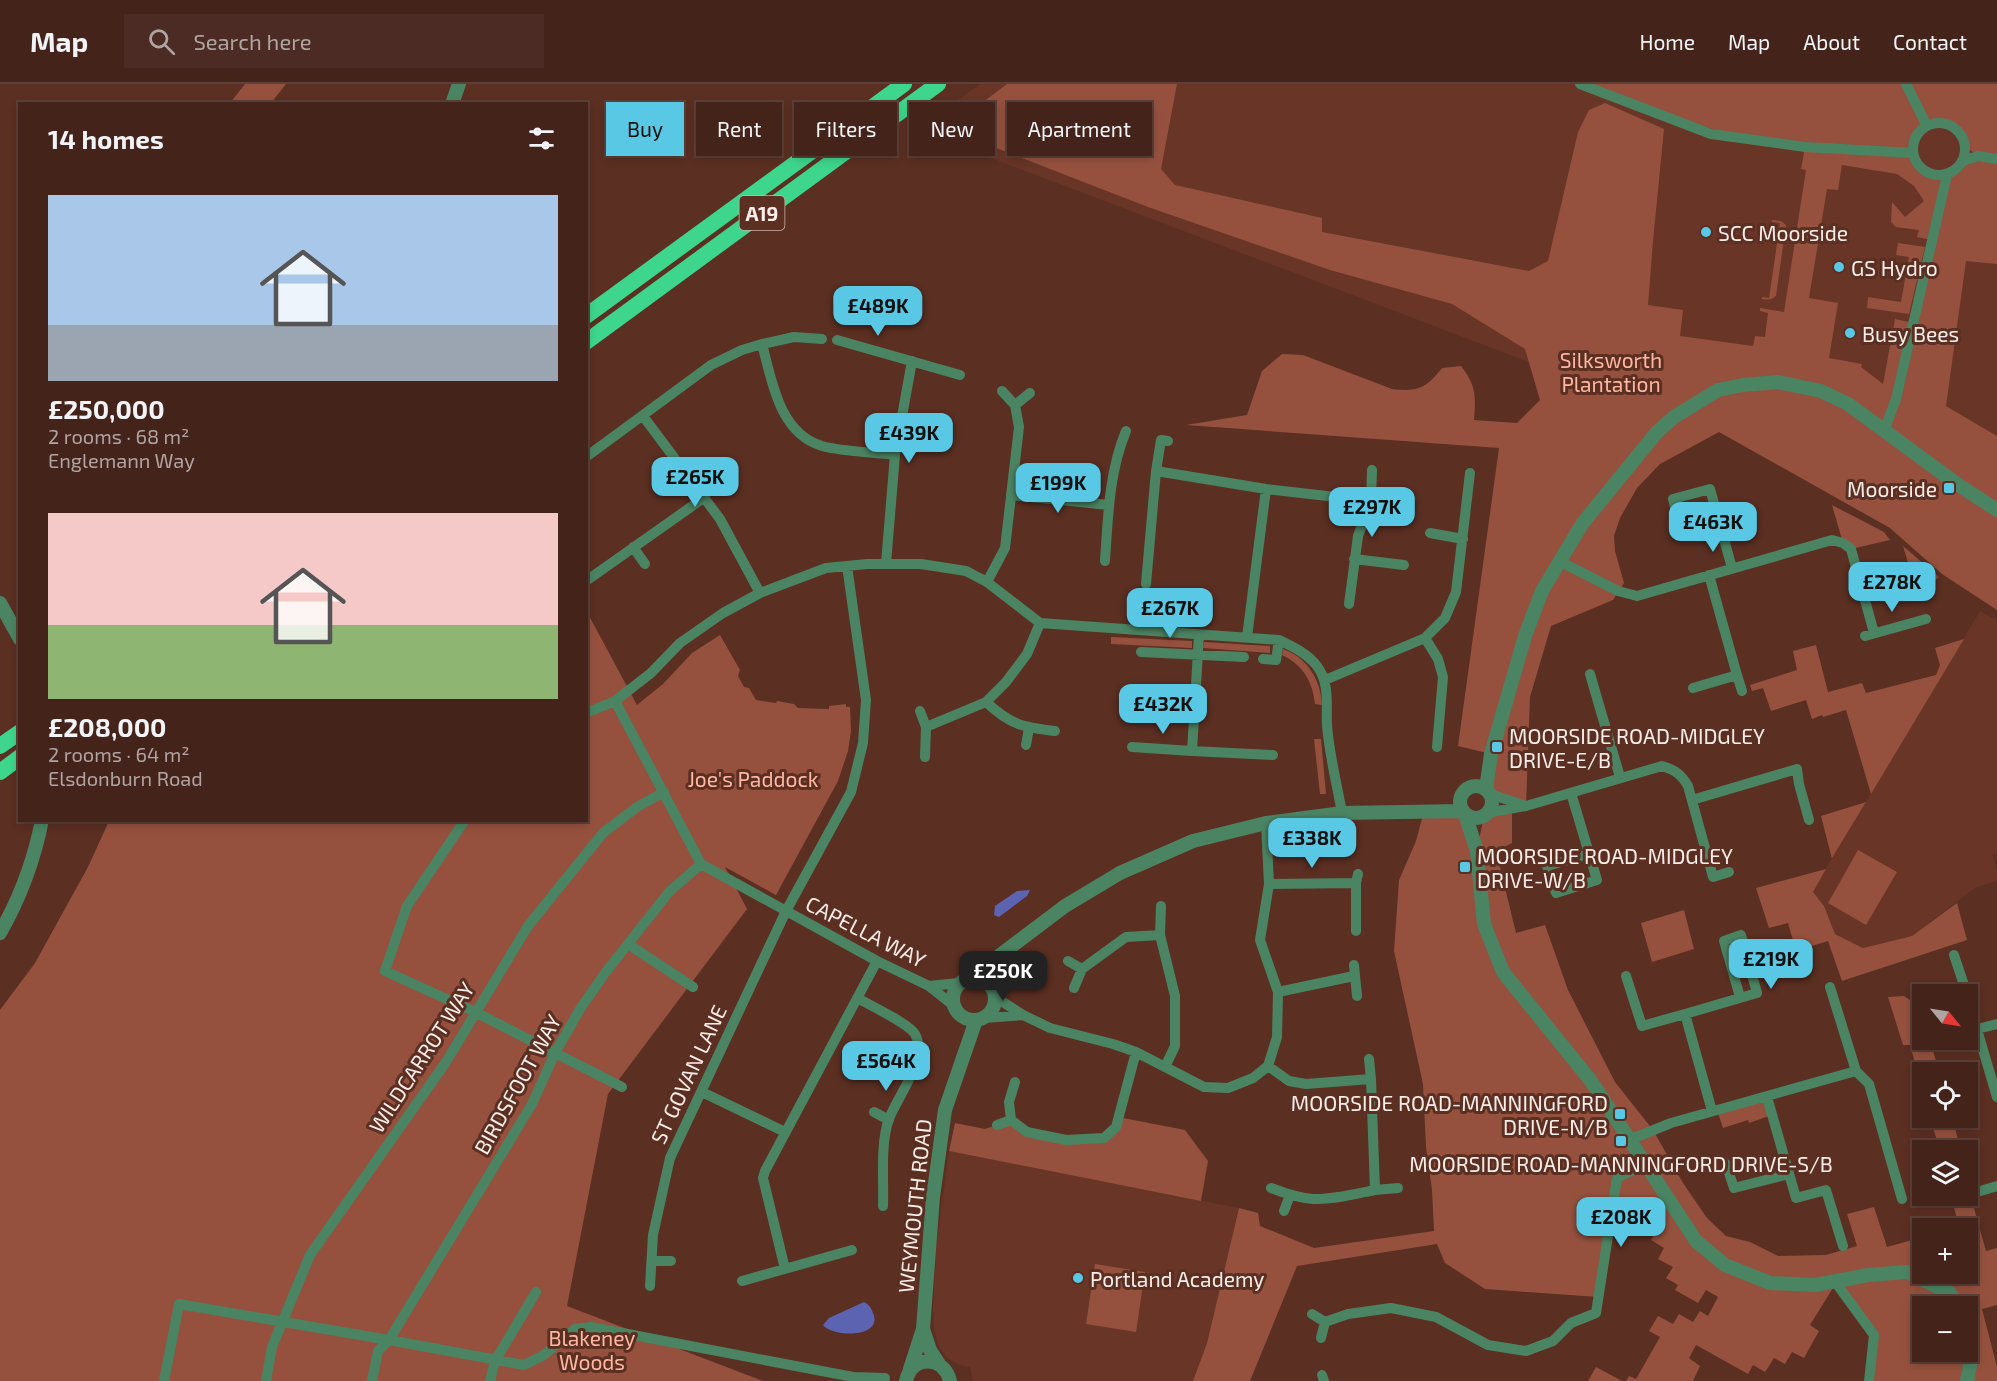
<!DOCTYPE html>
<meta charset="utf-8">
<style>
:root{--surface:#44231a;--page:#4b2b23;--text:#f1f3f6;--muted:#afa4a2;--line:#5c4039;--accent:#59c8e4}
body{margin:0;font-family:"Exo 2",sans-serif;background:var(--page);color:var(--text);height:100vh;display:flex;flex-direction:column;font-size:22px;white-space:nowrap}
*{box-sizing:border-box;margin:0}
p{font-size:20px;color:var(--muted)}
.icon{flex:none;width:33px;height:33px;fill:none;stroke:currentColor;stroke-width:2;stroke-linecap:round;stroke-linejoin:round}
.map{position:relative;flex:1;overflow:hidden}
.sheet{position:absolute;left:18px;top:18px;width:570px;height:720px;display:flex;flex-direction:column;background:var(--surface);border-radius:0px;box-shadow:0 3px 9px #0003,0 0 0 2px var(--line)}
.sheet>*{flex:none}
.hud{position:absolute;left:606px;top:18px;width:570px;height:54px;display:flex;gap:12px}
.needle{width:39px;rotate:120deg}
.controls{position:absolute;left:1912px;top:900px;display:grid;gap:12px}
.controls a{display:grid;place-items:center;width:66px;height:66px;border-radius:0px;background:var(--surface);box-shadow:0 3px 9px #0003,0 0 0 2px var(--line);font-size:30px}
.price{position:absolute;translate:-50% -51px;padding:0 14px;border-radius:12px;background:var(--accent);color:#111;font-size:20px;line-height:39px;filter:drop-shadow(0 2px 3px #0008)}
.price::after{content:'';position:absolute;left:50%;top:36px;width:18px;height:14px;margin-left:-9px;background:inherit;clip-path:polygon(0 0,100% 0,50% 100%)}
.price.active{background:#222;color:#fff}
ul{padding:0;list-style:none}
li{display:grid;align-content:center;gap:12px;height:318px;padding:0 30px}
li span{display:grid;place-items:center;height:186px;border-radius:0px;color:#555}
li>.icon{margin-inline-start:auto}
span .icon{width:108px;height:108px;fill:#fffc;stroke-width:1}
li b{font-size:26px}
h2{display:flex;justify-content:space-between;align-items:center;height:72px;padding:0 30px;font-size:26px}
.pill{padding:0 21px;border-radius:0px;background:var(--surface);box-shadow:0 3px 9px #0003,0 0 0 2px var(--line);font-size:21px;line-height:54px}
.pill.active{background:var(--accent);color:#111}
header{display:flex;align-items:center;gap:36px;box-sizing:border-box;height:84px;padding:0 30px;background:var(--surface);border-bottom:2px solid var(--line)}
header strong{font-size:28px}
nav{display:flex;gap:33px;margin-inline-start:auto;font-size:21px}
.search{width:420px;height:54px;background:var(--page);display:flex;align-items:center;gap:15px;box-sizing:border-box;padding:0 21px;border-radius:0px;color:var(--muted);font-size:22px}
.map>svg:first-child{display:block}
</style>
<header>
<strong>Map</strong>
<div class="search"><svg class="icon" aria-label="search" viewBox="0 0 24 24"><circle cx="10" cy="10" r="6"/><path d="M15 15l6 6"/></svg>Search here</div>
<nav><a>Home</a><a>Map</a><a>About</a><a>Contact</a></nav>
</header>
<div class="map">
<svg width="1997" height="1297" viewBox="0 0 1997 1297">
<rect width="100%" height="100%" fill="#5b2f22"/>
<path fill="#683526" d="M 980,0 L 1997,0 L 1997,352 L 1946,322 L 1674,333 L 917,46 Z
M 1980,527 L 1997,536 L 1997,769 L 1993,771 L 1997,786 L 1997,797 L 1975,804 L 1912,852 L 1863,864 L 1835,850 L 1824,822 L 1812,808 Z
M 949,1067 L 1239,1124 L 1207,1259 L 1193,1297 L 973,1297 L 970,1283 L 959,1281 L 948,1275 L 939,1263 L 934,1245 L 933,1223 L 936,1165 Z"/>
<path fill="#95513e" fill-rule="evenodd" d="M 245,0 L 286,0 L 271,19 L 230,19 Z
M 1007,0 L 1177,0 L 1161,85 L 1175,101 L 1322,134 L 1322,148 L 1529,187 L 1548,177 L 1578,48 L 1589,26 L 1605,19 L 1664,45 L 1653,157 L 1648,221 L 1683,226 L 1680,252 L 1753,262 L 1755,252 L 1765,253 L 1768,229 L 1760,227 L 1760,224 L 1784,228 L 1806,86 L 1801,85 L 1805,63 L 1745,56 L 1580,0 L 1997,0 L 1997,180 L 1966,177 L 1946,322 L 1997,352 L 1997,526 L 1942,490 L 1890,444 L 1719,348 L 1660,380 L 1637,404 L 1620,434 L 1614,452 L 1615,467 L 1624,499 L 1613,516 L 1551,542 L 1530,613 L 1526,722 L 1490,710 L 1491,670 L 1458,662 L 1499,364 L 1186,341 L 1247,331 L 1262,287 L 1282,270 L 1303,271 L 1392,305 C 1419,308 1426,304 1442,284 L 1461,282 C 1476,301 1476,312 1474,336 L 1517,339 L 1540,316 L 1525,265 L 1452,220 L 1330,186 L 1148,123 L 947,45 ZM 1936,39 L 1949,41 L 1956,45 L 1962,52 L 1965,61 L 1977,72 C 1973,73 1968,75 1964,77 C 1957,81 1954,88 1946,91 C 1914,99 1897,51 1936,39 ZM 1842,81 L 1897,90 L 1914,102 L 1924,117 L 1905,133 L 1892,118 L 1891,138 L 1896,143 L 1919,146 L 1917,153 L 1932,156 L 1914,239 L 1895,235 L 1883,300 L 1861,283 L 1862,280 L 1829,274 L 1838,219 L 1809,214 L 1827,105 L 1838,106 Z
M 1772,136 L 1781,137 L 1786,141 L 1776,212 C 1771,216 1768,216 1762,215 L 1762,213 L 1769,214 L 1780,139 L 1772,138 Z
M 1898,159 L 1925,163 L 1909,230 L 1867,224 L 1868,213 L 1901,218 L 1909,173 L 1896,171 Z
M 1832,421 L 1884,448 L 1890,456 L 1851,465 L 1843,459 Z
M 1903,462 L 1939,493 L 1918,511 Z
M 587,528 L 637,621 L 663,600 L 692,569 L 720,551 L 740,586 L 738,592 L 744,603 L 749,604 L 756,616 L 776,619 L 777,617 L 794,620 L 798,624 L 829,625 L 829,622 L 846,620 L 846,623 L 850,623 L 851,647 L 848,667 L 838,697 L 776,811 L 725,783 L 747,825 L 608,1010 L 567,1222 L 763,1297 L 0,1297 L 0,926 L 35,879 L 88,783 L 109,737 L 586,736 Z
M 1111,553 L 1192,557 L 1192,564 L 1111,560 Z
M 1964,555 L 1871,710 L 1846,626 L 1823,633 L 1822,631 L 1812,635 L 1806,616 L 1771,627 L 1763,604 L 1752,607 L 1750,601 L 1797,586 L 1793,567 L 1816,561 L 1828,608 L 1862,599 L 1866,609 L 1936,591 L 1940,581 L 1935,564 Z
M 1204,558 L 1270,562 L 1270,569 L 1203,564 Z
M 1283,565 C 1307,573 1321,596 1322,621 L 1315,620 C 1313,598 1303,581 1282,571 Z
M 1314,655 L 1321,655 L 1326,710 L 1320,710 Z
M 1866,718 L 1832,774 L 1832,775 L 1821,732 Z
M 1512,724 L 1512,759 L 1501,765 L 1500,783 L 1516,849 L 1545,841 L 1568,906 L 1615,998 L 1653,1046 L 1683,1099 L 1707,1134 L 1726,1152 L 1750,1158 L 1778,1172 L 1826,1171 L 1857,1162 L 1847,1130 L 1874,1123 L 1887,1163 L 1923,1153 L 1923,1190 L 1968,1190 L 1968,1144 L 1954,1144 L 1959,1143 L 1951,1112 L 1968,1112 L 1968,1092 L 1971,1103 L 1970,1110 L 1986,1167 L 1997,1164 L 1997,1221 L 1982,1225 L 1997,1283 L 1997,1297 L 1869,1297 L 1874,1251 L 1836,1199 L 1810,1241 L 1819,1247 L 1804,1274 L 1792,1268 L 1785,1280 L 1774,1274 L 1765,1288 L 1753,1281 L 1748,1290 L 1696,1261 L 1689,1274 L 1700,1282 L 1693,1297 L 1626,1297 L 1629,1292 L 1636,1295 L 1660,1253 L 1649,1247 L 1658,1232 L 1673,1240 L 1679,1230 L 1693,1238 L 1700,1227 L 1708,1232 L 1718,1213 L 1706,1206 L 1698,1219 L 1675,1206 L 1678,1201 L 1666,1194 L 1673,1183 L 1658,1175 L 1664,1164 L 1651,1156 L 1658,1144 L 1645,1137 L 1652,1125 L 1636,1116 L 1625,1134 L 1625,1132 L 1612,1129 L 1598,1213 L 1485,1205 L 1445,1179 L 1437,1160 L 1297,1182 L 1250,1297 L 1193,1297 L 1207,1259 L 1239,1124 L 1258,1129 L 1260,1142 L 1314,1164 L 1434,1147 L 1432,1106 L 1426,1063 L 1423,1000 L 1394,867 L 1399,796 L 1416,757 L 1424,727 L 1462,727 L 1477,766 L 1484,732 ZM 1923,1222 L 1968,1222 L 1968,1268 L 1923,1268 Z
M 1858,766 L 1897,788 L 1866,841 L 1828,819 Z
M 1826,785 L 1813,808 L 1824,822 L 1835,850 L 1863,864 L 1912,852 L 1957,819 L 1967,856 L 1842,897 L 1828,857 L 1796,867 L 1788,839 L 1769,844 L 1756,804 Z
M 1684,826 L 1694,865 L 1652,878 L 1641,839 Z
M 1904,912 L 1922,924 L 1923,956 L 1930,956 L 1939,988 L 1923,988 L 1923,1007 L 1910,961 L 1903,961 L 1888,913 Z
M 1767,1013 L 1772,1031 L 1749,1039 L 1748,1036 L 1723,1044 L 1717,1026 Z
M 1118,1033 L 1185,1046 L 1208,1077 L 1201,1117 L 949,1067 L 955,1039 L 985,1045 L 1011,1036 L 1027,1048 L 1104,1054 Z
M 1930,1034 L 1952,1034 L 1961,1066 L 1940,1066 Z
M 1095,1180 L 1145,1188 L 1136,1248 L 1086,1240 Z
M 1596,1283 L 1622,1297 L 1588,1297 Z"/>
<path fill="#5c64b1" d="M 1030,806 L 1027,812 L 999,833 L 994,831 L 995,822 L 1017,807 Z
M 864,1218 C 869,1221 871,1223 873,1229 C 884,1254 833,1254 823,1241 L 829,1234 Z"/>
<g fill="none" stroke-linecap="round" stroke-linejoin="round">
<path stroke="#4b8463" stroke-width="10" d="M 1580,0 L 1711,50 L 1805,63 L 1913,69
M 1906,0 L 1927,42
M1913 65a26 26 0 1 1 52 0a26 26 0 1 1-52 0Z
M 1963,77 L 1978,72 L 1997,75
M 837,256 L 960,291
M 762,260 C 772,297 779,349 822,362 C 844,368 872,368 895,371
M 1002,307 L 1015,321
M 643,332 L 720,435 L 760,509
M 1884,347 L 1896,315 L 1947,91
M 586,373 L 711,281 L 742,266 L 762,260 L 794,253 L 822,255
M 1156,387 L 1161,356 L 1168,357
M 1012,411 L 1109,421
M 1717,432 L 1680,443 L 1673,415 L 1710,405 L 1732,484
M 1430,449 L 1463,455
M 633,463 L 645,480
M 1354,475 L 1404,481
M 1105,477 C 1108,433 1109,388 1126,347
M 1561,478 L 1618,507 L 1637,512 L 1832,456 L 1843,459 L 1851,465 L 1874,549
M 886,479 L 895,371 L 912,277
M 586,497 L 705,413
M 987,498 L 1005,464 L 1019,343 L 1015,321 L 1030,309
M 1146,500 L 1156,387 L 1266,405 L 1371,417
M 1349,520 L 1358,452 L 1371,417 L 1372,386
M 1199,551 L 1192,667 L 1273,671
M 1865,552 L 1926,535
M 1247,553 L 1266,405
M 1425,554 L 1445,534 L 1456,508 L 1470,389
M 1141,568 L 1244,573
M 1263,575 L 1276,576 L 1279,556
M 1590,590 L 1620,693
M 1737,591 L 1742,607
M 1325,596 L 1425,554 L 1438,575 L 1443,593 L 1437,663
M 1693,604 L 1737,591 L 1709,491
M 615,617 L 701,780 L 877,877 L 929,902 L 953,921
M 986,618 C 1011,641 1022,643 1055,647
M 920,627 L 926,643
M 586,629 L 615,617 L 651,589 L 680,559 L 723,529 L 760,509 L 826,484 L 867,480 L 921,480 L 966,487 L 987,498 L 1040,539 L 1279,556 C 1293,563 1307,569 1317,582 C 1330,599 1326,621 1327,641 C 1329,670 1337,700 1342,729
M 1026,661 L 1029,644
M 1132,663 L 1192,667
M 925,673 L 926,643 L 986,618 L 1006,598 L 1027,570 L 1040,539
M 1571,709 L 1597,796 L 1556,809 L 1547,782 L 1589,770
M 1490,710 L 1523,721
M 1692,716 L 1797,685 L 1799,700 L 1809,736
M 1486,729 L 1526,722 L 1662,682 C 1675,686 1681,690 1688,702 L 1713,793 L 1729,788
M 465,736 L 407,822 L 385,887 L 475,928 L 622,1003
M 1269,800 L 1356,799
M 1161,822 L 1160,851 L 1175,912 L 1175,962 L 1165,983
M 1356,847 L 1356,799 L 1358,790
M 628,860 L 693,903
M 1954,871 L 1967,910
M 1068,877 L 1082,885 L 1126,853 L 1160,851
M 1354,881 L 1357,912
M 1626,892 L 1642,942 L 1685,930
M 929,902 L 959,899
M 1830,903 L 1856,987 L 1869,1000 L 1902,1115
M 1074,904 L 1082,885
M 1278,908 L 1354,892
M 995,913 L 1023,931 L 1050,944 L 1113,960 L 1136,968 L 1204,1003 L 1228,1004 L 1253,994 L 1268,982 L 1277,953 L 1278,908 L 1260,856 L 1269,800 L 1266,739
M 857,914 C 870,921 909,940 915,950 C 929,974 897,1013 889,1035 C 880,1059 884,1096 883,1122
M 1968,915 L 1997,1013
M 984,934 L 1023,931
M 1977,945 L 1997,940
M 1369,975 L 1371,995
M 1268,982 L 1289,997 L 1306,1000 L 1371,995 L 1375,1106 C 1355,1110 1333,1116 1313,1115 C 1299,1114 1284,1109 1271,1104
M 1015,998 L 1009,1018 L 1011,1036 L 1027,1048 L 1066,1056 L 1104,1054 L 1116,1043 L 1136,968
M 702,1008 L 785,1048
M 1767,1013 L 1796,1114 L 1826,1106 L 1843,1162
M 1712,1027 L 1685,930 L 1757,909 L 1741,851 L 1724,857 L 1740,913
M 874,1028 L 889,1036
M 997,1041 L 1011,1036
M 1629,1056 L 1671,1039 L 1856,987
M 1726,1080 L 1734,1104 L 1789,1090
M 1375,1106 L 1398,1104
M 1970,1110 L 1997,1102
M 1284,1127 L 1290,1111
M 652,1177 L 671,1177
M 785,1185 L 763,1094 L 765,1087 L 877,877
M 742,1197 L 852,1166
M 1836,1199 L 1874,1251 L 1869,1297
M 650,1202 L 653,1151 L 670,1074 L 786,827 L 851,708 L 863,659 L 866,616 L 847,482
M 1312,1230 L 1325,1238 L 1348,1230 L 1391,1224 L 1436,1233 L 1488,1261 L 1526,1267 L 1553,1257 L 1571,1239 L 1596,1229 L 1617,1094 L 1644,1080
M 1321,1254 L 1325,1238
M 1322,1291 L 1324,1297
M 164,1297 L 179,1220 L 389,1256 L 524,1281 L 544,1271 L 575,1245 L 591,1243 L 853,1293 L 885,1294
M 266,1297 L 272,1263 L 310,1171 L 446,978 L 528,842 L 603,749 L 637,723 L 664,708
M 372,1297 L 378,1267 L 389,1256 L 532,1020 L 555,969 L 580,925 L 605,889 L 669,808 L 701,780
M 490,1297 L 495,1277 L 536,1208"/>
<path stroke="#4b8463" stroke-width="14" d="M 452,20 L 459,0
M 0,519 L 20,555
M1460 718a16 16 0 1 1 32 0a16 16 0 1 1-32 0Z
M 1486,705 L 1491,670 L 1525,552 L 1542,507 L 1582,440 L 1657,348 L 1674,333 L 1718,306 L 1743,301 L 1778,298 L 1821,307 L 1848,320 L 1957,400 L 1997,426
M 1465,730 L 1477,767 L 1484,840 L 1503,888 L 1591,997 L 1696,1157 L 1725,1181 L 1770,1199 L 1815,1201 L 1868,1191 L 1907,1188 L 1950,1209 L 1957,1222
M 0,849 C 20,814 34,777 42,736
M 971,893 L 1065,822 L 1120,789 L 1193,757 L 1266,739 L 1342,729 L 1462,727
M953 915a21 21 0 1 1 42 0a21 21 0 1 1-42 0Z
M 993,905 L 1005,868
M 923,1245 L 930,1266 L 939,1280
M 910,1285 L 923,1245 L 933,1113 L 945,1026 L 976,936
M 906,1297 C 911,1271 944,1271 950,1297
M 1967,1297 L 1972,1272 L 1968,1247"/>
<path stroke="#3ed68c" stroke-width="16" d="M 586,232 L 904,0
M 586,258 L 938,0
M 0,662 L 20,648
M 0,688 L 20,673"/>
</g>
<g fill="#59c8e4" stroke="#5b2f22" stroke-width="2">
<circle cx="1706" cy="148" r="6"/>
<circle cx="1839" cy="183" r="6"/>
<circle cx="1850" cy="249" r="6"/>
<rect x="1943" y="398" width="12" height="12" rx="3"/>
<rect x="1491" y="657" width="12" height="12" rx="3"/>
<rect x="1459" y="777" width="12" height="12" rx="3"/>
<rect x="1614" y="1024" width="12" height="12" rx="3"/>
<rect x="1615" y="1051" width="12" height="12" rx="3"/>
<circle cx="1078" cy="1194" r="6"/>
</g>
<g text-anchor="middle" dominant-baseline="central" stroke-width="6" stroke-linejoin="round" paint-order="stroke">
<rect fill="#5b2f22" stroke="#cdb4ad" stroke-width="1.5" x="739.5" y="112" width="45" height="34" rx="4.5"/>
<g font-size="20" font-weight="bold" fill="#feede8">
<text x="762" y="129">A19</text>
</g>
<g font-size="21" fill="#feede8" stroke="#5b2f22" text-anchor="start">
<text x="1718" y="148">SCC Moorside</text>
<text x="1851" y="183">GS Hydro</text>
<text x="1862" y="249">Busy Bees</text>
<text x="1937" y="404" text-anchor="end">Moorside</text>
<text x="1509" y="651">MOORSIDE ROAD-MIDGLEY<tspan x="1509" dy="24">DRIVE-E/B</tspan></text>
<text x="1477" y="771">MOORSIDE ROAD-MIDGLEY<tspan x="1477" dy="24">DRIVE-W/B</tspan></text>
<text x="1608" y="1018" text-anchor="end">MOORSIDE ROAD-MANNINGFORD<tspan x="1608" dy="24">DRIVE-N/B</tspan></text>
<text x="1621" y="1079" text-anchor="middle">MOORSIDE ROAD-MANNINGFORD DRIVE-S/B</text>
<text x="1090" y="1194">Portland Academy</text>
</g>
<g font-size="21" fill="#ffb7a2" stroke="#5b2f22">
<text x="1611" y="275">Silksworth<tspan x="1611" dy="24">Plantation</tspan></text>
<text x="753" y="694">Joe's Paddock</text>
<text x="592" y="1253">Blakeney<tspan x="592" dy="24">Woods</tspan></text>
</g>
<g font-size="21" fill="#feede8" stroke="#5b2f22">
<text transform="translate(866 847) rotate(27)">CAPELLA WAY</text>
<text transform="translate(421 973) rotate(-57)">WILDCARROT WAY</text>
<text transform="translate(688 990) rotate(-65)">ST GOVAN LANE</text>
<text transform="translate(517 1000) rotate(-61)">BIRDSFOOT WAY</text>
<text transform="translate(914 1122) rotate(-84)">WEYMOUTH ROAD</text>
</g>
</g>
</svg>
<div class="controls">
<a><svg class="needle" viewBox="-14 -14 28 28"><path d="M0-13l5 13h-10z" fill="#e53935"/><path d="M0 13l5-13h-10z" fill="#afa4a2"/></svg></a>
<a><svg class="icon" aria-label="locate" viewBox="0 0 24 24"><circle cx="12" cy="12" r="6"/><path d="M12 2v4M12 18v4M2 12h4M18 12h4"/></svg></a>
<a><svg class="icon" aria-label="layers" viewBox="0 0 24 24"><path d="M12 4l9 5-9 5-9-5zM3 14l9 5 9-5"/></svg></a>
<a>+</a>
<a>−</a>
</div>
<b class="price" style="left:878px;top:253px">£489K</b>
<b class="price" style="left:909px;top:380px">£439K</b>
<b class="price" style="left:695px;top:424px">£265K</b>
<b class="price" style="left:1058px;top:430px">£199K</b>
<b class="price" style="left:1372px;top:454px">£297K</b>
<b class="price" style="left:1713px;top:469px">£463K</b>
<b class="price" style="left:1892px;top:529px">£278K</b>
<b class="price" style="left:1170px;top:555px">£267K</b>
<b class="price" style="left:1163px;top:651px">£432K</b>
<b class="price" style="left:1312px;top:785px">£338K</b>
<b class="price" style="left:1771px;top:906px">£219K</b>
<b class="price active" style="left:1003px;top:918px">£250K</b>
<b class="price" style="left:886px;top:1008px">£564K</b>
<b class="price" style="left:1621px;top:1164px">£208K</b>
<div class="hud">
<a class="pill active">Buy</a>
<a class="pill">Rent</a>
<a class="pill">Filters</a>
<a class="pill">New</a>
<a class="pill">Apartment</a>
</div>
<section class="sheet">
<h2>14 homes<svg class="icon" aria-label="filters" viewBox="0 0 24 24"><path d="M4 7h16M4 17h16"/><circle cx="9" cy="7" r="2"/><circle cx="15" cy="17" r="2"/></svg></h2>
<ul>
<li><span style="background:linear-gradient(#a9c7e8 70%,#9aa5b1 0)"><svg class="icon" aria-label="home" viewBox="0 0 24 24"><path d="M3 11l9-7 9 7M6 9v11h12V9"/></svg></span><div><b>£250,000</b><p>2 rooms · 68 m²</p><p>Englemann Way</p></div></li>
<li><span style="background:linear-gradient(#f6c9c9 60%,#8fb573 0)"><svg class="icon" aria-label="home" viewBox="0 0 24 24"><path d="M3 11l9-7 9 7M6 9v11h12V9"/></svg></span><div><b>£208,000</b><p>2 rooms · 64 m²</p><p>Elsdonburn Road</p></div></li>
</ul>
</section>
</div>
